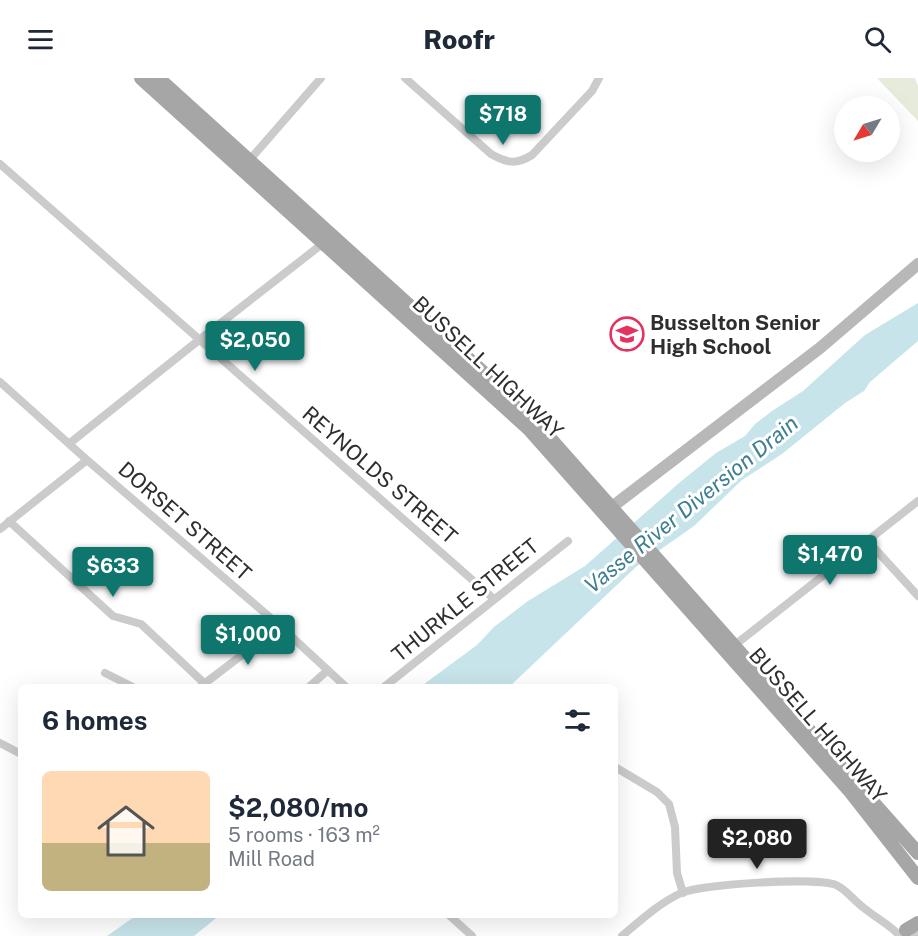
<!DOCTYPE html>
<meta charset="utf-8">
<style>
:root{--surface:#fff;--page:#f6f6f7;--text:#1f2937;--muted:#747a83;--accent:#0f766e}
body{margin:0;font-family:"Public Sans",sans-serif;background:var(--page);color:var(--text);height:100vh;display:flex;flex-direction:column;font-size:22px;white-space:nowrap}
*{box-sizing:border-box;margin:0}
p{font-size:20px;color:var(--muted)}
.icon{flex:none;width:33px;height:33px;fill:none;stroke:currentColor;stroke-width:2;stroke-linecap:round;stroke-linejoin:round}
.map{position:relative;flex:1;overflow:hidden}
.panel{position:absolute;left:18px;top:606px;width:600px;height:234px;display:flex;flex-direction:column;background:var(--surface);border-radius:9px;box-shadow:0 6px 24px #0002}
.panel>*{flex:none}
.needle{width:39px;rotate:232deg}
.buttons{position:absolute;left:834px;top:18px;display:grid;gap:12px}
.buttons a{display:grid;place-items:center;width:66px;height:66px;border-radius:50%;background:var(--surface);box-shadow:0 6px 24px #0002;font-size:30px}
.price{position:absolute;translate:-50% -51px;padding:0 14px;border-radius:6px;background:var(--accent);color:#fff;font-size:20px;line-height:39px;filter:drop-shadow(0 2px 3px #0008)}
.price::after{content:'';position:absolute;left:50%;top:36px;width:18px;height:14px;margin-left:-9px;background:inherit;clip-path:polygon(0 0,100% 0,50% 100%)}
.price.selected{background:#222;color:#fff}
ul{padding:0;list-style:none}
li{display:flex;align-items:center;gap:18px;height:150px;padding:0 24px}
li span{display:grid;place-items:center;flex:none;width:168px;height:120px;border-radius:9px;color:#555}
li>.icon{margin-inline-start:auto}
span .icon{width:72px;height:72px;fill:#fffc;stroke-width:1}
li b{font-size:26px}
h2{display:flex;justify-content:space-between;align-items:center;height:72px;padding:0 24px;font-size:26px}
header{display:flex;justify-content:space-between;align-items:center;height:78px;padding:0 24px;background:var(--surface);font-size:27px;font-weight:800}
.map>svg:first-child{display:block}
</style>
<header><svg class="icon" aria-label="menu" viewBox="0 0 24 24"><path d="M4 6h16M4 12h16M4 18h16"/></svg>Roofr<svg class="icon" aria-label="search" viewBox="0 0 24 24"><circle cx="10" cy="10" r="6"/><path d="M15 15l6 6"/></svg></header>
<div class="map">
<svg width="918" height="858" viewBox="0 0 918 858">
<rect width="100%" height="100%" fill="#fff"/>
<path fill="#e7ebdb" d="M 877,0 L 915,0 L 918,8 L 918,43 Z"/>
<path fill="#c7e4eb" d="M 918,225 L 918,263 L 870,304 L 864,313 L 845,325 L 782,376 L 742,402 L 694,448 L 637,488 L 509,609 L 420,609 L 477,567 L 494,549 L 528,523 L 585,488 L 679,405 L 716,375 L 745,358 L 755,346 L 772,333 L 803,313 L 865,257 Z
M 137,837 L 220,837 L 194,858 L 107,858 Z"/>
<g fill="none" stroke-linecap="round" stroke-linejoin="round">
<path stroke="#cbcbcb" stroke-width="8" d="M 405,0 L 491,76 C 507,85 516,87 532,77 L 592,13 L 599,0
M 0,86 L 494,521
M 246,86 L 321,0
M 0,304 L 87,382 L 280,548 L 346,609
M 70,365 L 199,262 L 326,163
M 9,443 L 113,538 L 141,546 L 204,605
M 0,451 L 87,382
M 867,462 L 918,518
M 731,570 L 918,423
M 105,595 L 133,609
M 200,609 L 280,548
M 309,609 L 328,592
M 384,609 L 568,463
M 0,665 L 21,676
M 615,689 L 657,714 L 669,726 L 675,749 L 677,795 L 683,815
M 449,837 L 472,858
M 904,852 L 918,858
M 622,858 C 641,842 658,826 681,815 C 702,806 815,799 836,807 C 846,811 855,824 864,830 C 876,840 890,847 900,858"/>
<path stroke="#b8b8b8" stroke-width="12" d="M 604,435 L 820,270 L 918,186"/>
<path stroke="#a6a6a6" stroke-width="14" d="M 141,0 L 529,351 L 849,712 L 918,800
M 158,0 L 508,317 L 546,356 L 918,775
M 906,852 L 918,845"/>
</g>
<defs>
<g id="school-ring" transform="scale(1.725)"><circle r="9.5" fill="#fff" stroke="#e33160" stroke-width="1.5"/><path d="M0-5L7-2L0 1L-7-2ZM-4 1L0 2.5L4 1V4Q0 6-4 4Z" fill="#e33160"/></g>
</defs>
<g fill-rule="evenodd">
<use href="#school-ring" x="627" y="256"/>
</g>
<g text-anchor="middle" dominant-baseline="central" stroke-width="6" stroke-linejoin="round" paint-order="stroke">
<g font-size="21" font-weight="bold" fill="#2e2e2e" stroke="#fff" text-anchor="start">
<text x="650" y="244">Busselton Senior<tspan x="650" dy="24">High School</tspan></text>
</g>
<g font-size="21" fill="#2e2e2e" stroke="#fff">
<text transform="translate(488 289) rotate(43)">BUSSELL HIGHWAY</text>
<text transform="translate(380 397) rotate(41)">REYNOLDS STREET</text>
<text transform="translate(185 443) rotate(41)">DORSET STREET</text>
<text transform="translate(465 522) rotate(-39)">THURKLE STREET</text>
<text transform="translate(818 647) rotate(49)">BUSSELL HIGHWAY</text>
</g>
<g font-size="22" font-style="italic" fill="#3d7e8f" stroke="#fff">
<text transform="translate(691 426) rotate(-39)">Vasse River Diversion Drain</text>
</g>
</g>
</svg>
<div class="buttons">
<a><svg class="needle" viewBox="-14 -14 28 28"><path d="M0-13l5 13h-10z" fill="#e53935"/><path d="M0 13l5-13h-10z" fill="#747a83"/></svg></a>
</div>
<b class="price" style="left:503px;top:68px">$718</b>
<b class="price" style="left:255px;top:294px">$2,050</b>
<b class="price" style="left:830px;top:508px">$1,470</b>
<b class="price" style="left:113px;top:520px">$633</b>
<b class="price" style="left:248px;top:588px">$1,000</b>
<b class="price selected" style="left:757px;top:792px">$2,080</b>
<section class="panel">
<h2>6 homes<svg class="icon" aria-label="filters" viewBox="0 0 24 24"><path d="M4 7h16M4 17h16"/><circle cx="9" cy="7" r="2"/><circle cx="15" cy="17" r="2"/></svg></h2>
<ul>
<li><span style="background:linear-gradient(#ffd9b3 60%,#c2b280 0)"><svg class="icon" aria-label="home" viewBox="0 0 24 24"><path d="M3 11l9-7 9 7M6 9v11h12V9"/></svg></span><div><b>$2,080/mo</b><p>5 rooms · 163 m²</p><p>Mill Road</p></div></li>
</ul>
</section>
</div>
